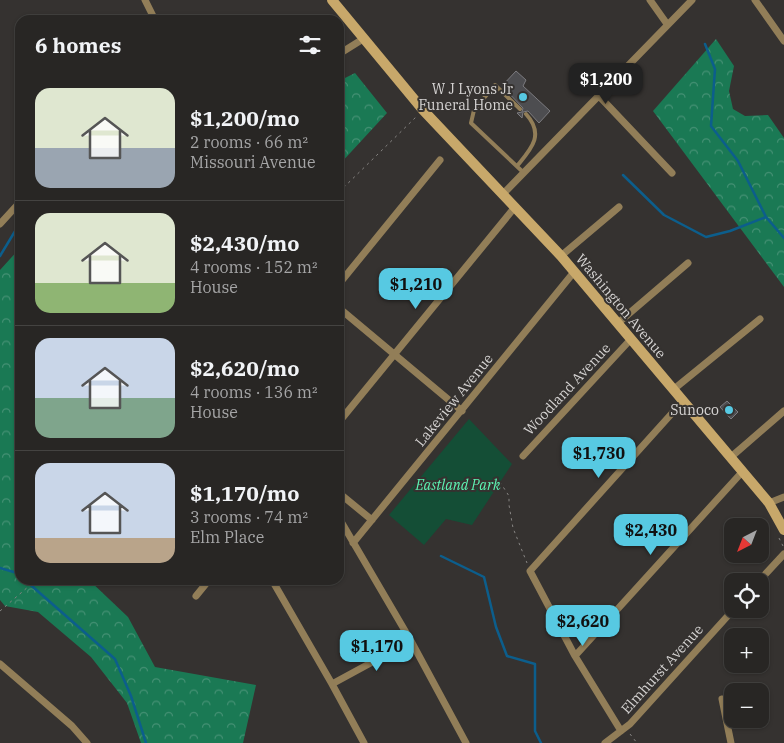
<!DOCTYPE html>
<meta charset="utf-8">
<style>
:root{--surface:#282624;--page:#302e2c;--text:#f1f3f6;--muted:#a5a5a6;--line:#444341;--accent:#57c9e2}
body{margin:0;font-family:"IBM Plex Serif",serif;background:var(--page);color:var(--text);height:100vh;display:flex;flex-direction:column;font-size:19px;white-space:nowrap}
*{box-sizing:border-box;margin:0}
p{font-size:16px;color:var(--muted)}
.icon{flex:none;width:28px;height:28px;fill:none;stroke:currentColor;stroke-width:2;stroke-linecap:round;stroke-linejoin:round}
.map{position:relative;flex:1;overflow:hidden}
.side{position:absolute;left:15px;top:15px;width:329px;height:570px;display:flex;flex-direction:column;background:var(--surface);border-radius:15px;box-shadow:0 1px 4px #0004,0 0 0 1px var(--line)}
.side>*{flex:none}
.needle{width:32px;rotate:222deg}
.controls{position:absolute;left:724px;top:518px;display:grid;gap:10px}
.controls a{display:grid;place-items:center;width:45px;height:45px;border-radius:10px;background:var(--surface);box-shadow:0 1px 4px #0004,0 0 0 1px var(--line);font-size:25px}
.price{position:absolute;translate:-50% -42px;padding:0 11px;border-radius:10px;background:var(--accent);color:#111;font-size:16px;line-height:32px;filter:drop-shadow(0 1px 2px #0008)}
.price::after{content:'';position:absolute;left:50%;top:30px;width:15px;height:11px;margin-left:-8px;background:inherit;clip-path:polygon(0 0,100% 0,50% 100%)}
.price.selected{background:#222;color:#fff}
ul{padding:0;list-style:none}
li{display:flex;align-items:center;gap:15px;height:125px;padding:0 20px}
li+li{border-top:1px solid var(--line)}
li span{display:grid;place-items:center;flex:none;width:140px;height:100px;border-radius:15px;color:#555}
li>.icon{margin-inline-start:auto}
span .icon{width:60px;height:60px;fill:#fffc;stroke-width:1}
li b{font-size:21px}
h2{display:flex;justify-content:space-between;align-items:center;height:60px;padding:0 20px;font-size:21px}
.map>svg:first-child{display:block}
</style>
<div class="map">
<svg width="784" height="743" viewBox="0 0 784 743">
<defs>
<pattern id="forest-crowns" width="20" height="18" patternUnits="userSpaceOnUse" patternTransform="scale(1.25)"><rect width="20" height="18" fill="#1a7954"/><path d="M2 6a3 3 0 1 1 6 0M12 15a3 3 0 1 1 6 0" fill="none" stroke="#459174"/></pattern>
</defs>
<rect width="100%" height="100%" fill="#353230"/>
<path fill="url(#forest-crowns)" d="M 716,39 L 734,66 L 729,91 L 733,109 L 745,116 L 768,115 L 784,138 L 784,287 L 653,111 Z
M 355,73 L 387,113 L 339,165 L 339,81 Z
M 20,248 L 20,580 L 89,580 L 128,617 L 155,667 L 256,685 L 243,743 L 141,743 L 127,703 L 91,657 L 38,612 L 5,606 L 0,600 L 0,270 Z"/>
<path fill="#144e36" d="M 469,419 L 512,464 L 472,525 L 446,519 L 424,545 L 389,515 Z"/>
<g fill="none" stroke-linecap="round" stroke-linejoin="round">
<path stroke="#0c5e8c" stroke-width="2.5" d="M 705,44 L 715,69 L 711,126 L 738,161 L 766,217 L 784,238
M 623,175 L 664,215 L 706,237 L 730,231 L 766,217
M 0,256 L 20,223
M 441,556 L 484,577 L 496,627 L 507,656 L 535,664 L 535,731 L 541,743
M 0,568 L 17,573 L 20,576
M 25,580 L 115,659 L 131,696 L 146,743"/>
</g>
<path fill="#4d4d50" stroke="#7c7b7f" d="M 516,71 L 526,80 L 523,86 L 550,111 L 539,123 L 528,111 L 523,112 L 522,118 L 517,113 L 522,112 L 523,108 L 502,86 Z
M 727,401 L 738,412 L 731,419 L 720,407 Z"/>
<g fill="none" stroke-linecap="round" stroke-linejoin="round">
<path stroke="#868482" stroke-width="1" stroke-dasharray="2.5 4" stroke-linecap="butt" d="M 339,192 L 417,116
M 500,482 L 509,496 L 509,505 L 513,528 L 527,563
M 779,538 L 783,546
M 0,611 L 36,580
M 630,734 L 637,743"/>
<path stroke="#927e58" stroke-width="4" d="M 520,109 L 495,85 L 474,110 L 471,123 L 524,173
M 517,166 C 531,149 545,135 526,114"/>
<path stroke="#927e58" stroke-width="7" d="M 145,0 L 155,20
M 650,0 L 667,24
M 755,0 L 784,41
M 339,54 L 363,39
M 599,96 L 672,173
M 503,194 L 692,0
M 0,224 L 20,202
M 561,256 L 619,207
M 339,284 L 440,160
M 339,308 L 462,411
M 618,323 L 688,263
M 674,389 L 760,319
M 339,422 L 515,207
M 523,456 L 631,339
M 731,457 L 784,411
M 339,493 L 372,520
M 769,503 L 784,497
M 339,518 L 411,641 L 466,743
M 353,543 L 574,272
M 272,580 L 332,684 L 364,743
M 759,581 L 784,554
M 196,596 L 209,580
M 575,656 L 743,471
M 0,664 L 72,726 L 87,743
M 332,684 L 411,641
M 722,699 L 731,743
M 621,731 L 575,656 L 530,571 L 683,401
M 605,743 L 630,724 L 734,609"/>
<path stroke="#c8a86a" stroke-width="10" d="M 332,0 L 423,110 L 561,256 L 769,503 L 784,530"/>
</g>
<g fill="#57c9e2" stroke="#353230" stroke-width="2">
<circle cx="523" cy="97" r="5"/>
<circle cx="729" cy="410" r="5"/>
</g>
<g text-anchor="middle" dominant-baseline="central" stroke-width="4" stroke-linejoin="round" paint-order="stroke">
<g font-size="14" fill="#d5d3d2" stroke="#353230" text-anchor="end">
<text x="513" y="89">W J Lyons Jr<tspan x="513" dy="16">Funeral Home</tspan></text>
<text x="719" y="410">Sunoco</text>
</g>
<g font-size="14" fill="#d5d3d2" stroke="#353230">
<text transform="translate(621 306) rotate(50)">Washington Avenue</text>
<text transform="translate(567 389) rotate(-47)">Woodland Avenue</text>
<text transform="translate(454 400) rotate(-51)">Lakeview Avenue</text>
<text transform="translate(662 669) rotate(-48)">Elmhurst Avenue</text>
</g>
<g font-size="14" font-style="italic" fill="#5df5b4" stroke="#353230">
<text x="458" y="485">Eastland Park</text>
</g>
</g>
</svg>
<div class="controls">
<a><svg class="needle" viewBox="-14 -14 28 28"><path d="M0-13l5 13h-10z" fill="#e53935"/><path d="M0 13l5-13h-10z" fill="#a5a5a6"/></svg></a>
<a><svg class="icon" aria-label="locate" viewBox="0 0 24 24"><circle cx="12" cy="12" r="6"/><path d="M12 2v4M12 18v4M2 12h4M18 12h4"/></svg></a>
<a>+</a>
<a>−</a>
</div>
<b class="price selected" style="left:606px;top:105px">$1,200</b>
<b class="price" style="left:416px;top:310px">$1,210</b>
<b class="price" style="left:599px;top:479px">$1,730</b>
<b class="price" style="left:651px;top:556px">$2,430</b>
<b class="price" style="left:583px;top:647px">$2,620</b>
<b class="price" style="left:377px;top:672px">$1,170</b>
<section class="side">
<h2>6 homes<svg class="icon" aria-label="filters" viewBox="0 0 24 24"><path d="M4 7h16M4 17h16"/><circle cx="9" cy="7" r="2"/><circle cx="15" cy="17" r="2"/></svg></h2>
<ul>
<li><span style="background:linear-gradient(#dfe7d0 60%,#9aa5b1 0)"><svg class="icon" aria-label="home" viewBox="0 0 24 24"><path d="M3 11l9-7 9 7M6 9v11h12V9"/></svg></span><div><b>$1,200/mo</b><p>2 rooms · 66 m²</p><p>Missouri Avenue</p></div></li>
<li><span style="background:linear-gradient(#dfe7d0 70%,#8fb573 0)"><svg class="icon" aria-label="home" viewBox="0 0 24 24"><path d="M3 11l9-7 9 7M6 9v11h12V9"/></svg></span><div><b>$2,430/mo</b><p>4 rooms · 152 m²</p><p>House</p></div></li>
<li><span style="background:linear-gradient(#c9d6e8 60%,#7fa58c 0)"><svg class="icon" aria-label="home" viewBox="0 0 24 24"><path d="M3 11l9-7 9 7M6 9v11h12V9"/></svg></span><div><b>$2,620/mo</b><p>4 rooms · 136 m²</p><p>House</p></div></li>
<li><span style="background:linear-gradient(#c9d6e8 75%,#b9a48a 0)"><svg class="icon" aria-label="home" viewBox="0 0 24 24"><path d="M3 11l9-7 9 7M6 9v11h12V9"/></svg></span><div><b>$1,170/mo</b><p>3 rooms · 74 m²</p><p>Elm Place</p></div></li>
</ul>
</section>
</div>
